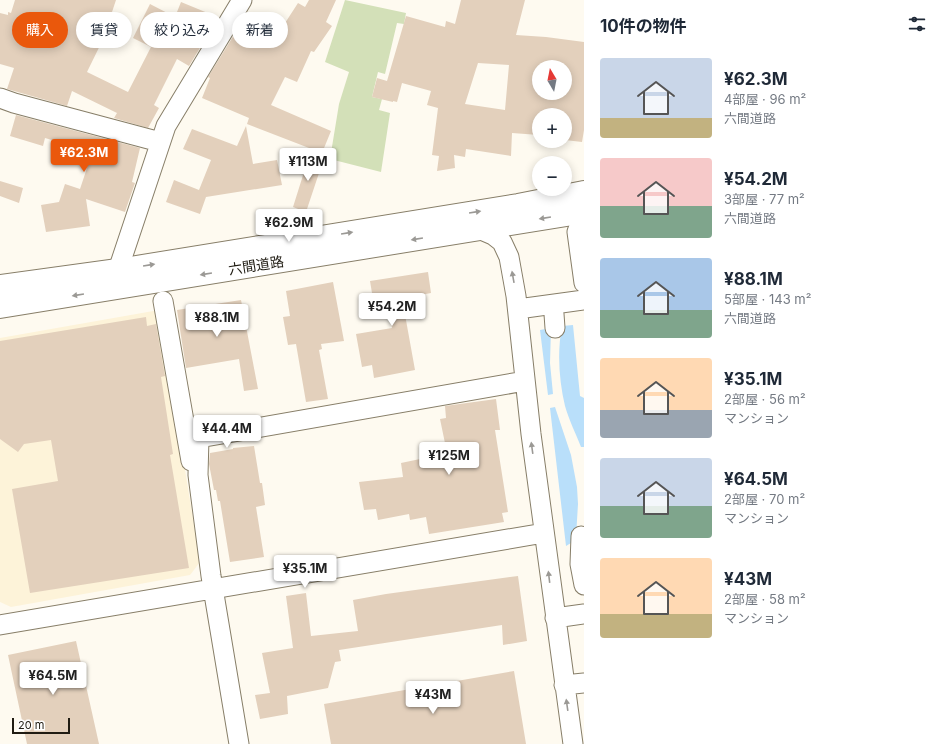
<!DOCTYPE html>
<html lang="ja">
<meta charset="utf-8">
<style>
:root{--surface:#fff;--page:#f6f6f7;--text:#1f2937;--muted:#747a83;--accent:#ea580c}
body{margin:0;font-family:Inter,"Noto Sans JP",sans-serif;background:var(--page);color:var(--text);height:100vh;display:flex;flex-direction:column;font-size:15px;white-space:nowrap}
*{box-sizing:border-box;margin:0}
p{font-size:13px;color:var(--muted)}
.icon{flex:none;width:22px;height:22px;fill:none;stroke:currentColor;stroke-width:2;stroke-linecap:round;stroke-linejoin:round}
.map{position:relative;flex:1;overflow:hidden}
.details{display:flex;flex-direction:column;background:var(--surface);width:360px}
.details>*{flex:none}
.banner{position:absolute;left:12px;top:12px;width:380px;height:36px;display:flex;gap:8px}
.needle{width:26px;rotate:350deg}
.tools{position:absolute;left:532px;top:60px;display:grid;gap:8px}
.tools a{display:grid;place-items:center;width:40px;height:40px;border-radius:50%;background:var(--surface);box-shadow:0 2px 10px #0003;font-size:20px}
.scale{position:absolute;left:12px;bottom:10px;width:58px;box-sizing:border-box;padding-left:4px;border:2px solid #201c13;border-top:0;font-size:11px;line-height:14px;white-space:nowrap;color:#201c13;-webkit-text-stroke:3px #fff;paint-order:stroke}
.price{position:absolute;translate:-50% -34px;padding:0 9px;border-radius:4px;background:#fff;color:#222;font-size:13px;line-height:26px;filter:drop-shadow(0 1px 2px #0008)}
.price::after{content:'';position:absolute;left:50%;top:24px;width:12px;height:9px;margin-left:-6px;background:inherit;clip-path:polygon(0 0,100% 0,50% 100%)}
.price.active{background:var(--accent);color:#fff}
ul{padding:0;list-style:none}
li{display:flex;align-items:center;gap:12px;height:100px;padding:0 16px}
li span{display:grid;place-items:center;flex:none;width:112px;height:80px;border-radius:4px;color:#555}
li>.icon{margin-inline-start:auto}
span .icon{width:48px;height:48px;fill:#fffc;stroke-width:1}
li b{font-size:17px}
h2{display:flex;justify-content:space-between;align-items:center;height:48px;padding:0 16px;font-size:17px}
.chip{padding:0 14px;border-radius:18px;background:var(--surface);box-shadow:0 2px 10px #0003;font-size:14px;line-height:36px}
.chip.active{background:var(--accent);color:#fff}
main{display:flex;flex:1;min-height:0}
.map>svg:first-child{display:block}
</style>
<main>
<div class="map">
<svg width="584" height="744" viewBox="0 0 584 744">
<rect width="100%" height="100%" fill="#fefaf0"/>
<path fill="#fdf3d9" d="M 159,310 L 200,562 L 190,575 L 11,607 L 0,602 L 0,338 Z"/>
<path fill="#d3e0b8" d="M 345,0 L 406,13 L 404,24 L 397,23 L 385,74 L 378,72 L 372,97 L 382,99 L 379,110 L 390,113 L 381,172 L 330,159 L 339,104 L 349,72 L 325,62 Z"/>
<path fill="#b9dffa" d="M 573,325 L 580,396 L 584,398 L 584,447 L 581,447 C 576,434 569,420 565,406 C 559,381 557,352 562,326 Z
M 551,328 L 550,363 L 553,394 L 548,395 L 540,330 Z
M 555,407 L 571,455 L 577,487 L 578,504 L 576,537 L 571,543 L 566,546 L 550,408 Z"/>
<path fill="#e3d0bc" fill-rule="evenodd" d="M 15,0 L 116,0 L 110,18 L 113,19 L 87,72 L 128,92 L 151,47 L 133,38 L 150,4 L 175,17 L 181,2 L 215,16 L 211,28 L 212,28 L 189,66 L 177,59 L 154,105 L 159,108 L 148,128 L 114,118 L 117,113 L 72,91 L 67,106 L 7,89 L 14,68 L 0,64 L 0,13 L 8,15 L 8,12 L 11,13 Z
M 309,0 L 336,0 L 326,22 L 332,26 L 314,52 L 311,51 L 297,82 L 285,77 L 271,105 L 331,131 L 322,153 L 247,124 L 249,118 L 202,98 L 210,78 L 208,77 L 234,35 L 241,37 L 252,22 L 276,37 L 298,3 L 305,7 Z
M 461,0 L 525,0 L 516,35 L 546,37 L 584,42 L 584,130 L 582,142 L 565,140 L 565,115 L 539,115 L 539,135 L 512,133 L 511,156 L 466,149 L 465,157 L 454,155 L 455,168 L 437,171 L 439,156 L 432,155 L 438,108 L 427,105 L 431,91 L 402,83 L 397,102 L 393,101 L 393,102 L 372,97 L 377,78 L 387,81 L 406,16 L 445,27 L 446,21 L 455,24 ZM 478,63 L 509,65 L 505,110 L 465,104 ZM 539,67 L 565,67 L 565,93 L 539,93 Z
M 16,115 L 140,148 L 132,182 L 135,183 L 125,212 L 86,199 L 90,226 L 46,232 L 41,205 L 59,202 L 65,184 L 80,189 L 91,156 L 85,154 L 86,150 L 45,138 L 43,146 L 10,136 Z
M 246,126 L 253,164 L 277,160 L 282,185 L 206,197 L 200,214 L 166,202 L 174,180 L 199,190 L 211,160 L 183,149 L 192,129 L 237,146 Z
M 310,153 L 324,158 L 306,212 L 293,207 Z
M 0,181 L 23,188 L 19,203 L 0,196 Z
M 428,272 L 431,293 L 402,298 L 415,370 L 374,378 L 372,365 L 362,367 L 356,334 L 392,328 L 387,300 L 373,299 L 370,281 Z
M 333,282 L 344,341 L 321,344 L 322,349 L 319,350 L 328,399 L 306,402 L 296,344 L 288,345 L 283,317 L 290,316 L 286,291 Z
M 241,300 L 258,389 L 244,391 L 239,359 L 186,368 L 177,310 Z
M 146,317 L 147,326 L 156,324 L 165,376 L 161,377 L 173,454 L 170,455 L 189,568 L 30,593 L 12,489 L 58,481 L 51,440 L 24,444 L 18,452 L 0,439 L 0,341 Z
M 496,399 L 500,430 L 495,430 L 508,512 L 502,513 L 504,522 L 429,534 L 426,517 L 410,520 L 409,514 L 378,520 L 376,509 L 364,510 L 359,482 L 403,477 L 401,463 L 420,459 L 446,448 L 440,419 L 446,418 L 445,406 Z
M 254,446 L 260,483 L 262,483 L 265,505 L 256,507 L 264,557 L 230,562 L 220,501 L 218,501 L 216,490 L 214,490 L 209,464 L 210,453 L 233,449 L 233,448 Z
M 518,576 L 527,641 L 503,645 L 502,625 L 339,650 L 341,661 L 335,662 L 328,688 L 287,696 L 288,714 L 260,719 L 255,695 L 270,693 L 262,653 L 293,648 L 286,596 L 306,593 L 311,636 L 358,631 L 353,600 L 386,594 Z
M 76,641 L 99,744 L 27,744 L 8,655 Z
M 514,671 L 526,744 L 331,744 L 324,704 Z"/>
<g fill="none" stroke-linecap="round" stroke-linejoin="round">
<g stroke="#877e68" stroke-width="21">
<path id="street" d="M 0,98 L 14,103 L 160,142
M 584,213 L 577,232 L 584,283
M 479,229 L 493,235 L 502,242 L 509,257 L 516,296 L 531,434 L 573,744
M 118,270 L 166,126 L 242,0
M 163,301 L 191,461
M 518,309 L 584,300
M 554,314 L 555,328
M 581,536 L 580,564 L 584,585
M 555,618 L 584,614
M 0,625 L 544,533
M 564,685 L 584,683
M 239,744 L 211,576 L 198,475 L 199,438 L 525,381"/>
</g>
<g stroke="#877e68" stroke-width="24">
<path id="secondary" d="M 0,286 L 118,270 L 518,205 L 584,192
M 0,307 L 584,212"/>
</g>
<use href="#street" stroke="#fff" stroke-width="19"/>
<use href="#secondary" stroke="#fff" stroke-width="22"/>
</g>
<defs><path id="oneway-solid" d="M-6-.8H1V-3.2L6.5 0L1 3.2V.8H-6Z"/></defs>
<g fill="#9b9995">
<use href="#oneway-solid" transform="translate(475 212) rotate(-9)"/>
<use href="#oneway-solid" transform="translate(545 218) rotate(171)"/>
<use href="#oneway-solid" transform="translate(347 233) rotate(-9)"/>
<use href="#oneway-solid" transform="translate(417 239) rotate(171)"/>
<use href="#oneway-solid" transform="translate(149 265) rotate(-9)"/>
<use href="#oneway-solid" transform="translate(206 274) rotate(171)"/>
<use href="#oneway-solid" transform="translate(513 277) rotate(-100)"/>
<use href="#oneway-solid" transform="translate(78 295) rotate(171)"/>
<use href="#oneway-solid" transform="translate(532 448) rotate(-98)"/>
<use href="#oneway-solid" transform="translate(549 577) rotate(-97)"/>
<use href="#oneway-solid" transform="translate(567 705) rotate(-98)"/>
</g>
<g text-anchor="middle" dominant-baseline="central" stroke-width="3" stroke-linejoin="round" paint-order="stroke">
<g font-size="14" fill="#201c13" stroke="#fff">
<text transform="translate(256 265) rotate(-9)">六間道路</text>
</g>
</g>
</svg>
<div class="tools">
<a><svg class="needle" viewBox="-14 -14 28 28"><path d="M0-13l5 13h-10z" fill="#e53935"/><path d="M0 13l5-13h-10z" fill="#747a83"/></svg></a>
<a>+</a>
<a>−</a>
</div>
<div class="scale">20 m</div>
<b class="price active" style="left:84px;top:173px">¥62.3M</b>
<b class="price" style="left:308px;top:182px">¥113M</b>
<b class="price" style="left:289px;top:243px">¥62.9M</b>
<b class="price" style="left:392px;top:327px">¥54.2M</b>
<b class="price" style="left:217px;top:338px">¥88.1M</b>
<b class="price" style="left:227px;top:449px">¥44.4M</b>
<b class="price" style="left:449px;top:476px">¥125M</b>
<b class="price" style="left:305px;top:589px">¥35.1M</b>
<b class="price" style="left:53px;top:696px">¥64.5M</b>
<b class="price" style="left:433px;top:715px">¥43M</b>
<div class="banner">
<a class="chip active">購入</a>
<a class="chip">賃貸</a>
<a class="chip">絞り込み</a>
<a class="chip">新着</a>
</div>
</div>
<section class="details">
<h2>10件の物件<svg class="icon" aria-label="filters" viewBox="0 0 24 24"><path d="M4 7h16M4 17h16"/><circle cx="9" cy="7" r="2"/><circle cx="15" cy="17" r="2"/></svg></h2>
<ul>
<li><span style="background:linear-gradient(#c9d6e8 75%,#c2b280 0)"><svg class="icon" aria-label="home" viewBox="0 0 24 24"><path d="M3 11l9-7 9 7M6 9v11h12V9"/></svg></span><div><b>¥62.3M</b><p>4部屋 · 96 m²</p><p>六間道路</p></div></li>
<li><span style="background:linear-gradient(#f6c9c9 60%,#7fa58c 0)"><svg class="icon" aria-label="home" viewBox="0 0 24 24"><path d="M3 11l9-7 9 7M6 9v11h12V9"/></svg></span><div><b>¥54.2M</b><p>3部屋 · 77 m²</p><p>六間道路</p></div></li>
<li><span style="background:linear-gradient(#a9c7e8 65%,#7fa58c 0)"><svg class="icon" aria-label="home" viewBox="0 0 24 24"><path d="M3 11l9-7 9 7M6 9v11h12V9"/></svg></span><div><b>¥88.1M</b><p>5部屋 · 143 m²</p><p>六間道路</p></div></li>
<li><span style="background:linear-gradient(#ffd9b3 65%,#9aa5b1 0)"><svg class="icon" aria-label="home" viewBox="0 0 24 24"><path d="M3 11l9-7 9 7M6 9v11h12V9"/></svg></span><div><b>¥35.1M</b><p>2部屋 · 56 m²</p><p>マンション</p></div></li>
<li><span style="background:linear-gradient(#c9d6e8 60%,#7fa58c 0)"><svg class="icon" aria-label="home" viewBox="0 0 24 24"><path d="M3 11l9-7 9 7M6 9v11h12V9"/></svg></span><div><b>¥64.5M</b><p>2部屋 · 70 m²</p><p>マンション</p></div></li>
<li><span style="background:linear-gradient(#ffd9b3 70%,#c2b280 0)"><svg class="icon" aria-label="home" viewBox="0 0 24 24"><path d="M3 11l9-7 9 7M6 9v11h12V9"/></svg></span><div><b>¥43M</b><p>2部屋 · 58 m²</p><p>マンション</p></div></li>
</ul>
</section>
</main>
